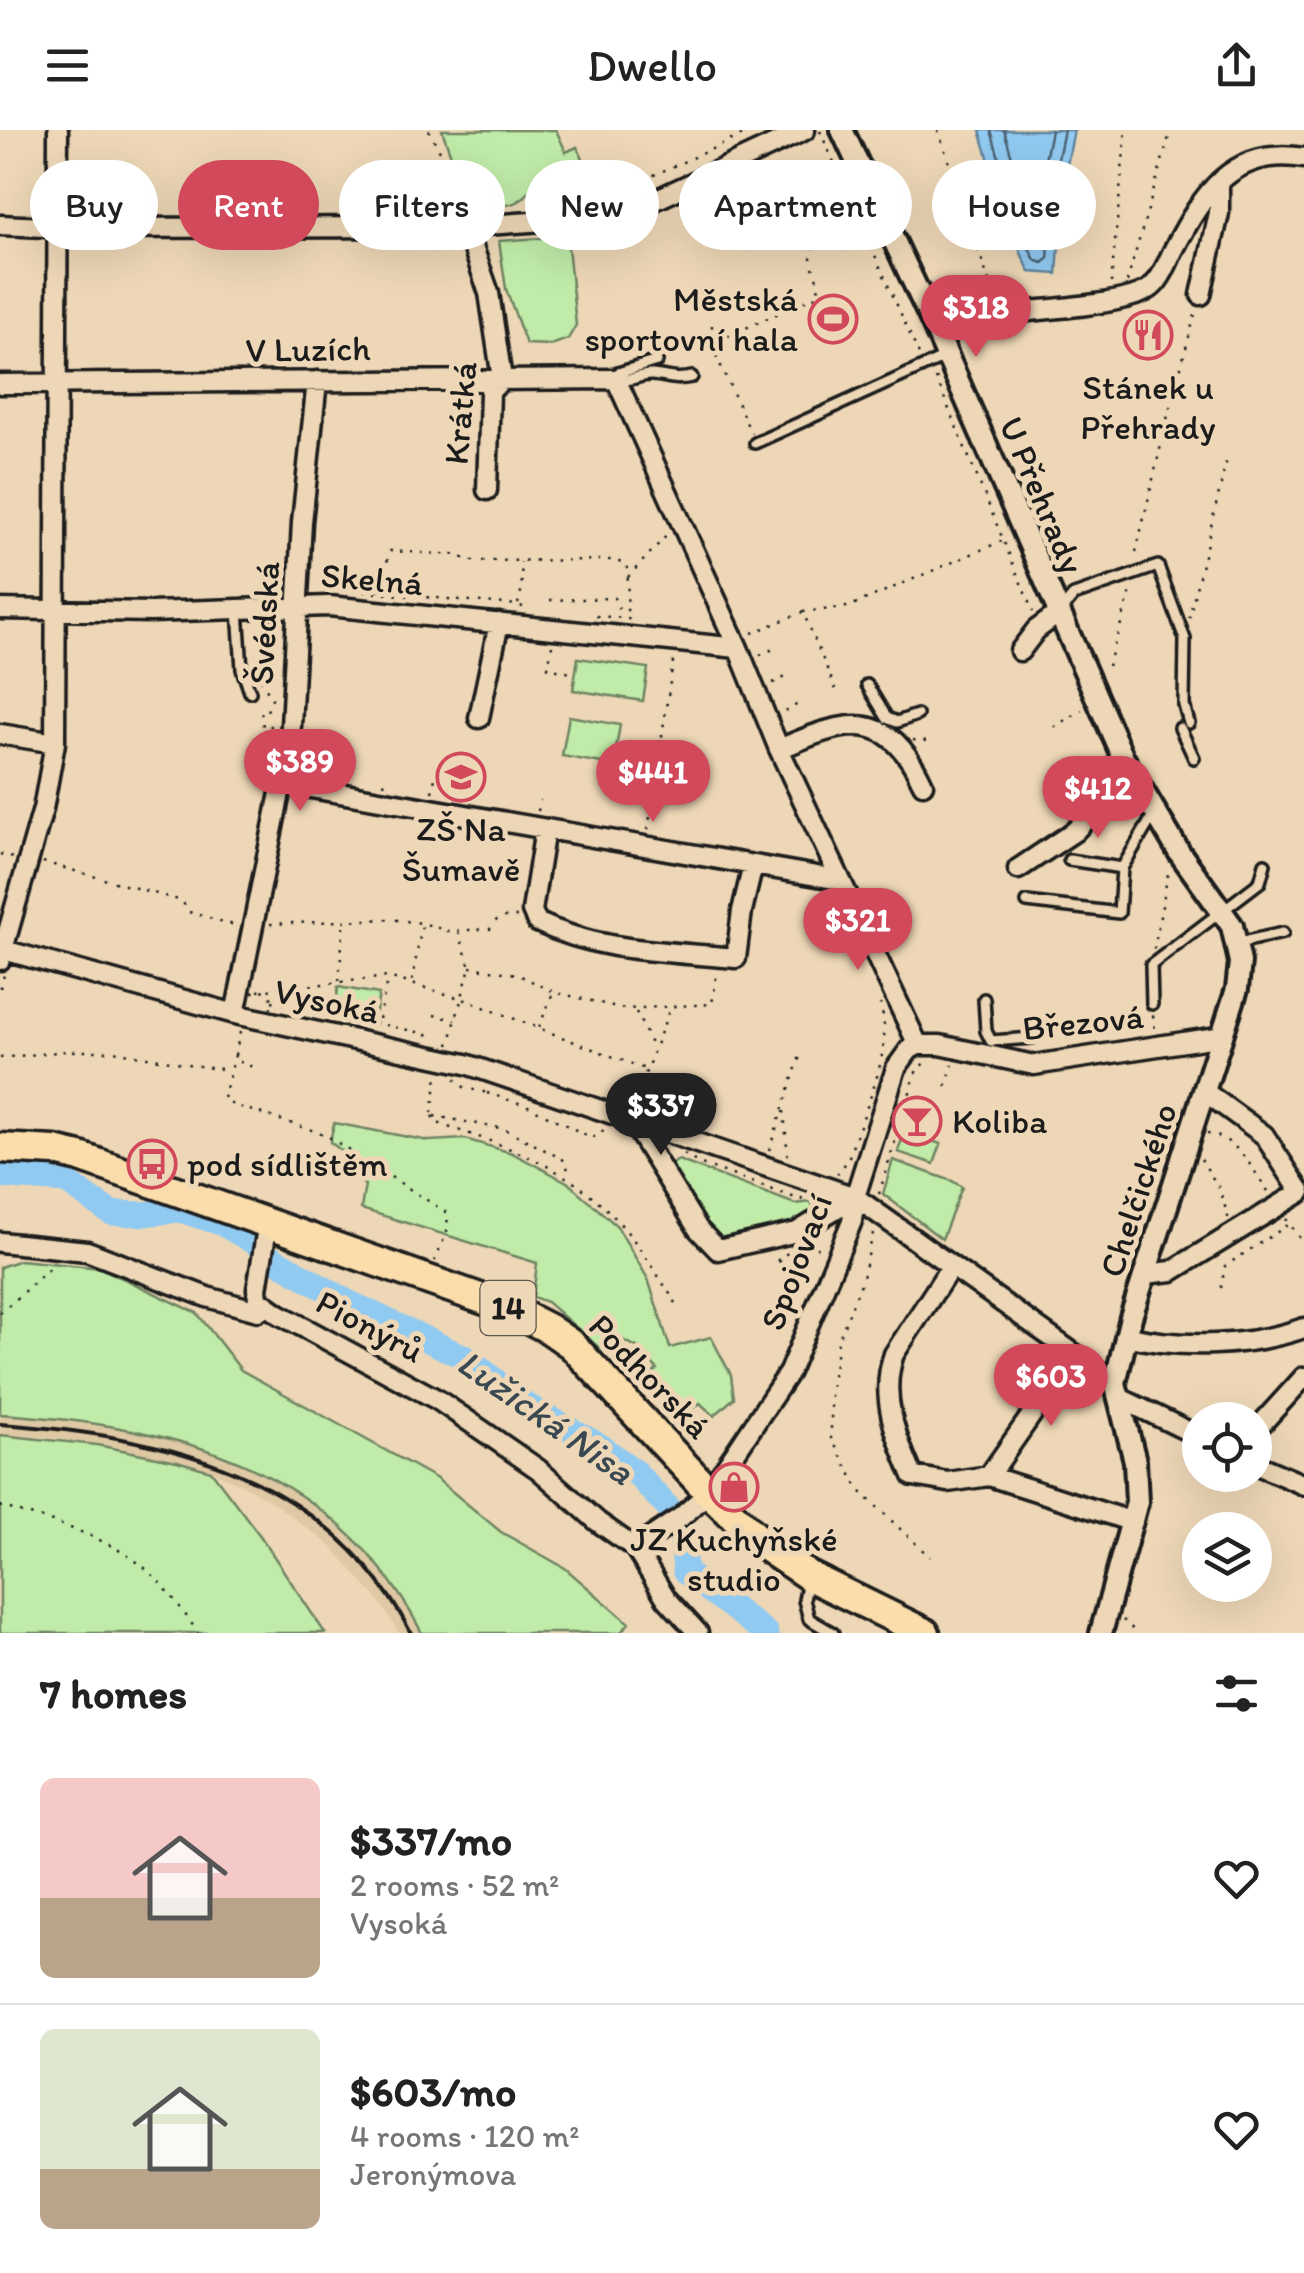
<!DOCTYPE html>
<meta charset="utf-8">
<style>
:root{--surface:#fff;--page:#f6f6f6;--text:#222;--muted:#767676;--line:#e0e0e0;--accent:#d1495b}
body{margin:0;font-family:Itim,sans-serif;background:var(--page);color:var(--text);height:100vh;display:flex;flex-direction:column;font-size:38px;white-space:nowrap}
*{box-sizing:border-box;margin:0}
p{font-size:32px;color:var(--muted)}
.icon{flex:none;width:55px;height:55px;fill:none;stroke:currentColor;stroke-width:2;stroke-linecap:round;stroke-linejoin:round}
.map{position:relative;height:1503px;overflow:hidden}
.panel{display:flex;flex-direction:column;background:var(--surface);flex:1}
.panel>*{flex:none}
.guide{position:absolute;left:30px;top:30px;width:1245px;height:90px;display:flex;gap:20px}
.tools{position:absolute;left:1182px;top:1272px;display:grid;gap:20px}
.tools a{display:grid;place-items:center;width:90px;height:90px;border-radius:50%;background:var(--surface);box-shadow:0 10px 40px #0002;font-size:50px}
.price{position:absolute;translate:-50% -85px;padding:0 22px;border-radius:35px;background:var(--accent);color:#fff;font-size:32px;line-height:65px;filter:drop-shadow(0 2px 5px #0008)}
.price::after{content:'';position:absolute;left:50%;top:60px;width:30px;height:22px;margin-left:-15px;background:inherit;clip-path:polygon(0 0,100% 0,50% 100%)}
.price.selected{background:#222;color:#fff}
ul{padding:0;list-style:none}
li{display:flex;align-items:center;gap:30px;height:250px;padding:0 40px}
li+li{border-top:2px solid var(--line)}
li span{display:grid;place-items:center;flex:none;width:280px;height:200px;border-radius:15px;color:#555}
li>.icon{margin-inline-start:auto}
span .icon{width:120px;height:120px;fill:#fffc;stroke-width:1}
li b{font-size:42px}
h2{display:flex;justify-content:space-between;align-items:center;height:120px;padding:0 40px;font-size:42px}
.chip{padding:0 35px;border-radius:45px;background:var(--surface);box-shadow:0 10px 40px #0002;font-size:35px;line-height:90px}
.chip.selected{background:var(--accent);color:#fff}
header{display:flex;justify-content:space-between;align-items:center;height:130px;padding:0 40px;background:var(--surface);font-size:45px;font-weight:600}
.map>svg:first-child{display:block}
</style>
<header><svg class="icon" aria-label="menu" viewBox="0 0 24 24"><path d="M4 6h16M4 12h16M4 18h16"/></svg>Dwello<svg class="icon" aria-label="share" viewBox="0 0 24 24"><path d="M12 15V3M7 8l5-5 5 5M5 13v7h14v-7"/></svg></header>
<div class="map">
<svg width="1304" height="1503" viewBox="0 0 1304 1503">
<rect width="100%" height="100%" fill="#edd7b6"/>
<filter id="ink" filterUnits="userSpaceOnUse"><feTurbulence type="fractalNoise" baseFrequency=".01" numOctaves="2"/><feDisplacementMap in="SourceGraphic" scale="20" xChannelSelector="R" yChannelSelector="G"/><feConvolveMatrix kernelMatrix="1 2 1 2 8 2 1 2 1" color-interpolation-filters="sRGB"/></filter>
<g filter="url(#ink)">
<path fill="#dfc8a4" d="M 0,1284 L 57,1288 L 143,1302 L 218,1322 L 255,1338 L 320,1379 L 346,1401 L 396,1458 L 422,1503 L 399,1503 L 379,1471 L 331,1416 L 274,1373 L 245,1356 L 211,1341 L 139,1323 L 55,1308 L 0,1305 Z"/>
<path fill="#c0eba8" stroke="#6e8462" stroke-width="2.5" d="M 442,0 L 556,0 L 566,22 L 577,17 L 583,29 L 535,50 C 523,82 499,75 469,77 Z
M 567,106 L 576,195 L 568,209 L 551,215 L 526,214 L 506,159 L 499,111 Z
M 578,528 L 648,538 L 643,571 L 573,560 Z
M 569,586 L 620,595 L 613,635 L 562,626 Z
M 338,857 L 379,864 L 376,881 L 336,876 Z
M 334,993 L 429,1011 L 465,1009 L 512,1023 L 567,1052 L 617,1096 L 648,1149 L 670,1218 L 711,1207 L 731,1245 L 734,1268 L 714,1286 L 700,1273 L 681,1288 L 655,1260 L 644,1255 L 657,1239 L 641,1219 L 618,1208 L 603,1221 L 547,1172 L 533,1167 L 537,1133 L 361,1079 L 365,1055 L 352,1047 L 355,1031 L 330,1012 Z
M 904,1002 L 941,1014 L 934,1034 L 898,1022 Z
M 678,1030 L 795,1074 L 812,1072 L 814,1086 L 797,1095 L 722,1113 L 704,1097 L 667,1038 Z
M 893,1030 L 952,1051 L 962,1057 L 942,1109 L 883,1064 Z
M 20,1130 L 101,1138 L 197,1183 L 241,1240 L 437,1349 L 501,1402 L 565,1438 L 629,1493 L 620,1503 L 422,1503 C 336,1335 174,1295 0,1284 L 0,1137 Z
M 0,1305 L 97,1315 L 177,1331 L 211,1341 L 261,1407 L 325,1503 L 0,1503 Z"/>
<path fill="#91caf1" stroke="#62849c" stroke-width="2.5" d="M 980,0 L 1074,0 L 1063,55 L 1057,144 L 1030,142 L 1009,98 Z"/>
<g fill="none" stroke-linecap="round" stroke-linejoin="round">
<path stroke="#4b6271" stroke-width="2.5" d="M 991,0 L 1018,95 L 1035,130 L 1043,133 L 1048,129 L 1053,53 L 1064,0
M 1004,0 L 1029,86 L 1033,90 L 1038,86 L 1041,51 L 1051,0"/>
<path stroke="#91caf1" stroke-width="25" d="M 0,1046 L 65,1051 L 111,1083 L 143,1084 L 180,1080 L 221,1093 L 257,1114
M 268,1126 L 346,1171 L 470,1230 L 524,1274 L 602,1317 L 635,1342 L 672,1382 L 682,1404 L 685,1442 L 766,1503"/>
<g stroke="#1c1c1c" stroke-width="16">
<path id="service" d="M 616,249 L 618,243 L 657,231
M 619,250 C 631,252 640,244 652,245 C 668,246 673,251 692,247
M 755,313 L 947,226
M 238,480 L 242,539 L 250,562
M 1061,481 L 1074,465 L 1158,436 L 1185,509 L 1184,575 L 1189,593
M 867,555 L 887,588 L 897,592 L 917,585
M 1180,598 L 1194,628
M 1069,730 L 1122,738
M 1027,772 L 1119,783 L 1122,738 L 1154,684
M 1238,813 L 1283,803
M 984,869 L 986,901 L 991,911 L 1032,908
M 1152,874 L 1151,835 L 1260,752 L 1265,734
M 808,1449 L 804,1470 L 809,1489 L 833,1503"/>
</g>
<g stroke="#1c1c1c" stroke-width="25">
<path id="minor" d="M 0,95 L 68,98 L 456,97 L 621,86 L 805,0
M 466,97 L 489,163 L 502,249 L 490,262 L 487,360
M 1201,165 L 1219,83 L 1219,52
M 931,189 C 975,183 1120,180 1149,159 C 1161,151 1167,133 1173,121 C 1202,65 1232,16 1304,28
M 0,254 L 616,249 L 738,518 L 779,619 L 918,915
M 0,479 L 151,482 L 329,476 L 738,518
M 1020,521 L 1036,500 L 1059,483
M 479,588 L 499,493
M 0,604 L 55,613
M 779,619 C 846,590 887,576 923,654
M 282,653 L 840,750
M 545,699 L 532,781 L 537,792 C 602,823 667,821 736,828 L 742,781 L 753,735
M 1018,739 L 1075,701 L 1091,684 L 1123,628
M 0,819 L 235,884 L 466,934 L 855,1067 L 1115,1253
M 0,830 L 43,679 L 55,613 L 58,0
M 235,884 L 281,658 L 291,596 L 302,392 L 317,251
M 918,915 L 940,915 L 1034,935 L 1223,906
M 637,995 L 638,1001 L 698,1099 L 718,1120 L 797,1102 L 855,1067
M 268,1092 L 257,1159 L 258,1169 L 279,1184 L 438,1270 L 538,1339 L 598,1392 L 635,1418 L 666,1468 L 698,1503
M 0,1112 L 87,1121 L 207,1167 L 258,1181 L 266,1175
M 950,1138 L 894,1224 C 879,1266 896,1307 913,1346 L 948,1352 L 989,1346 L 1133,1392
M 1145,1144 L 1172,1141 L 1301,1062 L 1264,1005 L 1205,962
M 1125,1206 C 1182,1219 1249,1217 1304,1198
M 1120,1268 L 1200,1307
M 1255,1301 L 1304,1247
M 1255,1334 L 1304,1355
M 989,1346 L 1073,1225
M 635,1418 L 681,1387 L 709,1362 L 789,1242 L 852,1091 L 855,1067 L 896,938 L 909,920 L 918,915"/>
</g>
<g stroke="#1c1c1c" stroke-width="28">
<path id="tertiary" d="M 842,0 L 931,189 L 1123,628 L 1179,722 L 1232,796 L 1240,832 L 1237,859 L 1131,1187 L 1115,1253 L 1135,1331 L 1137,1372 L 1101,1503"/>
</g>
<g stroke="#1c1c1c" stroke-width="35">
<path id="primary" d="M 0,1018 L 55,1021 L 80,1027 L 508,1178 L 549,1199 L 572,1215 L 709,1362 L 766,1417 L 809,1446 L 925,1503"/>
</g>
<path stroke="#1c1c1c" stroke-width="2.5" stroke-dasharray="2.5 8" stroke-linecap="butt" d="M 429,0 L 451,42 L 463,81
M 938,0 L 995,169
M 820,1 L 920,227
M 596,71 L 754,0
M 546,75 L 545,69 L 553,50 L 574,40 L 591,37 L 624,57
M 1127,152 L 1171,0
M 1111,153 L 1126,0
M 712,195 L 711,214 L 751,303
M 668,227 L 711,214 L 818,165 C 821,148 807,134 812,117 C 818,98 844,100 853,78
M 936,248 L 1033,482
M 1136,422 L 1169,281 L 1196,181
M 628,447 L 667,405
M 343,460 L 518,475 L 528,479
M 379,462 L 390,421 L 459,425 L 468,431 L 614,430 L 625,434 L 628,440 L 627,486
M 550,470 L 614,468 L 622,486
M 518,474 L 522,458 L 521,432
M 803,482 L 848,477 L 1002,411
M 596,486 L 627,488 L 631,491
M 1189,488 L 1227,329
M 752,503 L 803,482 L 838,565
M 552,515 L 548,538 L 576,544
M 760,525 L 778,517
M 1108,536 L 1131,461
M 256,540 L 276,576
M 773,553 L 790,545
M 785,581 L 802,572
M 272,596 L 263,597 L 261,580 L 276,579
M 1054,597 L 1082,580
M 913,610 L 928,611
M 384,654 L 386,645
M 432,662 L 435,648
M 538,681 L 540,670
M 648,700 L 674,525
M 0,724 L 13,728
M 43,732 L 182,771 L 189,782 L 237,796
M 270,794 L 389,789 L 422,793 L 448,801 L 490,799 L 499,787 L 519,787
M 1154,819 L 1169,738
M 470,837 L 517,844 L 554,862 L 625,879 L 712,874 L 717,843
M 339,851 L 344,790
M 412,851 L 422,795
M 0,858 L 4,845
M248 872a12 12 0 1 1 24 0a12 12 0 1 1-24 0Z
M 258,861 L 388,847 L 463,869 L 645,939
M 272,871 L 431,905 L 432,908
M 636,882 L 652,916
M 434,885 L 455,890
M 1153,885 L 1155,902
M 379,889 L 388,848
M 539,897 L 553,863
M 240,902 L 235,925 L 240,932 L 258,939
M 449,915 L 470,837 L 459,803
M 235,925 L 224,966 L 228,973 L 324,1004 L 447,1083 L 448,1099 L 435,1131
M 0,928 L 66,921 L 113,921 L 216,939 L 228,938
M 455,949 L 465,958 L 488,963
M 946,956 L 953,935
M 487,963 L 528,976 L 592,1008 L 604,1000
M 634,973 L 670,878
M 784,981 L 788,1028
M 432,983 L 437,946
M 432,986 L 436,992 L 445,996 C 512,1017 577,1041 623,1097 C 643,1120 659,1148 676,1173
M 434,986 L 505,999 L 566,1031 L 569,1046
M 1207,1004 C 1236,1006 1253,1040 1268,1061
M 769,1020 L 801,923
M 684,1024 L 696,1032 L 801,1070 L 805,1066
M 1201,1029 L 1220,1060 L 1229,1090
M 837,1044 L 848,1030 C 862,983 896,922 880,874
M 879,1064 L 917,939 L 926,932
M 1286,1089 L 1304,1114
M 873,1103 L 863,1148 L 838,1211 L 831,1261 L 831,1308 L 860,1361 L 930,1427
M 777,1131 C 788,1118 809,1119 825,1117
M 778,1131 L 810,1148
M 1221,1158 L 1225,1136 L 1288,1095
M 0,1183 L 53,1135
M 0,1376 C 46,1390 98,1403 137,1432 C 162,1450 181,1478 198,1503
M 1123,1490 L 1137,1503"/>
<use href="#service" stroke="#edd7b6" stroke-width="9"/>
<use href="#minor" stroke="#edd7b6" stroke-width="18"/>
<use href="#tertiary" stroke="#edd7b6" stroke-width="20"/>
<use href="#primary" stroke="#fbddab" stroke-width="28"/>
<path stroke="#1c1c1c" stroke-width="4" d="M 0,1294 C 165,1305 328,1344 411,1503"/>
</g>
</g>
<defs>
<g id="stadium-ring" transform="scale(2.5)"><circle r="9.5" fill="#edd7b6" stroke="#d1495b" stroke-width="1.5"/><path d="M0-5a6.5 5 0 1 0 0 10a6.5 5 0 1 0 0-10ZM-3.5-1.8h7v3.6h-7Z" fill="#d1495b"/></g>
<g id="restaurant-ring" transform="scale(2.5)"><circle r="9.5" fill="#edd7b6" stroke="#d1495b" stroke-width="1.5"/><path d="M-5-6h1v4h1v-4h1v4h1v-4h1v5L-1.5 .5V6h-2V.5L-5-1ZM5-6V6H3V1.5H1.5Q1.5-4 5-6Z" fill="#d1495b"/></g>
<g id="school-ring" transform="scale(2.5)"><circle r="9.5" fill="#edd7b6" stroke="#d1495b" stroke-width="1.5"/><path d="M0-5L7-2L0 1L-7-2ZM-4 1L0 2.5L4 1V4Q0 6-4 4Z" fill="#d1495b"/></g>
<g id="bar-ring" transform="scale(2.5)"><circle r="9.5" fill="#edd7b6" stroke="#d1495b" stroke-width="1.5"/><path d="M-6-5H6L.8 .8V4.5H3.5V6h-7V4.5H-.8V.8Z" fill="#d1495b"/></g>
<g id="bus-ring" transform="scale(2.5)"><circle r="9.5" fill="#edd7b6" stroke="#d1495b" stroke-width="1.5"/><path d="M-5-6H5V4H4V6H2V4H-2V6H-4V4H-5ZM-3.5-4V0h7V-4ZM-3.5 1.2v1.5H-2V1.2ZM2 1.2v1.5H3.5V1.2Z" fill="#d1495b"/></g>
<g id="shop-ring" transform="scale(2.5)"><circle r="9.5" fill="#edd7b6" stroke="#d1495b" stroke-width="1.5"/><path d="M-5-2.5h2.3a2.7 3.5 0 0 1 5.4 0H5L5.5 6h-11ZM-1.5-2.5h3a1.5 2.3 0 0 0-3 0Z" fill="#d1495b"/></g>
</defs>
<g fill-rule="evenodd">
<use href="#stadium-ring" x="833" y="189"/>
<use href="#restaurant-ring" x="1148" y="205"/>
<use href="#school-ring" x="461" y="647"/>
<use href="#bar-ring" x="917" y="991"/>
<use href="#bus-ring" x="152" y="1034"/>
<use href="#shop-ring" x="734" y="1357"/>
</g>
<g text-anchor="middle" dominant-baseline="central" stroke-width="10" stroke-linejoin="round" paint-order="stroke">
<rect fill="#edd7b6" stroke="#5b544a" stroke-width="2.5" x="480.5" y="1151" width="55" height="54" rx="8"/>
<g font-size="32" font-weight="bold" fill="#1c1c1c">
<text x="508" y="1178">14</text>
</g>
<g font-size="35" fill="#1c1c1c" stroke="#edd7b6">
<text x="798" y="169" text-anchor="end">Městská<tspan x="798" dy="40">sportovní hala</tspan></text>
<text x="1148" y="257">Stánek u<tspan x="1148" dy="40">Přehrady</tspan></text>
<text x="461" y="699">ZŠ Na<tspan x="461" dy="40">Šumavě</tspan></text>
<text x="952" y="991" text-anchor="start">Koliba</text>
<text x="187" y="1034" text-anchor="start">pod sídlištěm</text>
<text x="734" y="1409">JZ Kuchyňské<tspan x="734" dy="40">studio</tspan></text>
</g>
<g font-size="35" fill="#1c1c1c" stroke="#edd7b6">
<text transform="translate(308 219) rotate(-1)">V Luzích</text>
<text transform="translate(460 283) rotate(-85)">Krátká</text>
<text transform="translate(1042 365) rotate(67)">U Přehrady</text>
<text transform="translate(372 449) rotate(5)">Skelná</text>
<text transform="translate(264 493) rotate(-87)">Švédská</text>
<text transform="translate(327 871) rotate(12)">Vysoká</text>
<text transform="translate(1083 892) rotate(-6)">Březová</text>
<text transform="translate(1138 1060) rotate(-72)">Chelčického</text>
<text transform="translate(796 1132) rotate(-69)">Spojovací</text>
<text transform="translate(370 1196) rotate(28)">Pionýrů</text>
<text transform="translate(650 1246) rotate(46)">Podhorská</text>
</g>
<g font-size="38" font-style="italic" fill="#394851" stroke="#edd7b6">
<text transform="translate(546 1287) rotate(35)">Lužická Nisa</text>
</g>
</g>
</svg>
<div class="tools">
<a><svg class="icon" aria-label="locate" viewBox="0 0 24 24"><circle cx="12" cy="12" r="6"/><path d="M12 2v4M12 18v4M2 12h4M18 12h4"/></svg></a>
<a><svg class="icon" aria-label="layers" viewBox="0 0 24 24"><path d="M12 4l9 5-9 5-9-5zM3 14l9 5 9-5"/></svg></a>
</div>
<b class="price" style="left:976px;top:230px">$318</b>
<b class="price" style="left:300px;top:684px">$389</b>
<b class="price" style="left:653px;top:695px">$441</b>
<b class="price" style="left:1098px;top:711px">$412</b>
<b class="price" style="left:858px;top:843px">$321</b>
<b class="price selected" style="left:661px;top:1028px">$337</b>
<b class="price" style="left:1051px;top:1299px">$603</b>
<div class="guide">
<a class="chip">Buy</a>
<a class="chip selected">Rent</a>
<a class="chip">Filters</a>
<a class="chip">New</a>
<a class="chip">Apartment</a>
<a class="chip">House</a>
</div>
</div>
<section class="panel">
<h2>7 homes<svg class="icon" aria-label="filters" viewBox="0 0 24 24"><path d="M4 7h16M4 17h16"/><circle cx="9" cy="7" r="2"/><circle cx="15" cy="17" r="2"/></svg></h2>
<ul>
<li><span style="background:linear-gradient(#f6c9c9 60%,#b9a48a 0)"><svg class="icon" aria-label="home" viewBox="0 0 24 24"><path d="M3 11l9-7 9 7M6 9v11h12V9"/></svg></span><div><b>$337/mo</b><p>2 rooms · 52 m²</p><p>Vysoká</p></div><svg class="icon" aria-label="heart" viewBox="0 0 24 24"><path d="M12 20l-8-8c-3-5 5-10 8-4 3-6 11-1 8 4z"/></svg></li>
<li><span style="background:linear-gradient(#dfe7d0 70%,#b9a48a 0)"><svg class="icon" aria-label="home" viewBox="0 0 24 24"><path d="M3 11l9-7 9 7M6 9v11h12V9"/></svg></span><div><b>$603/mo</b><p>4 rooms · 120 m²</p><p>Jeronýmova</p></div><svg class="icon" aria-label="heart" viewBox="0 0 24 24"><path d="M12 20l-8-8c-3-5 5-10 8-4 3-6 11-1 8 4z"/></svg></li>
</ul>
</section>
